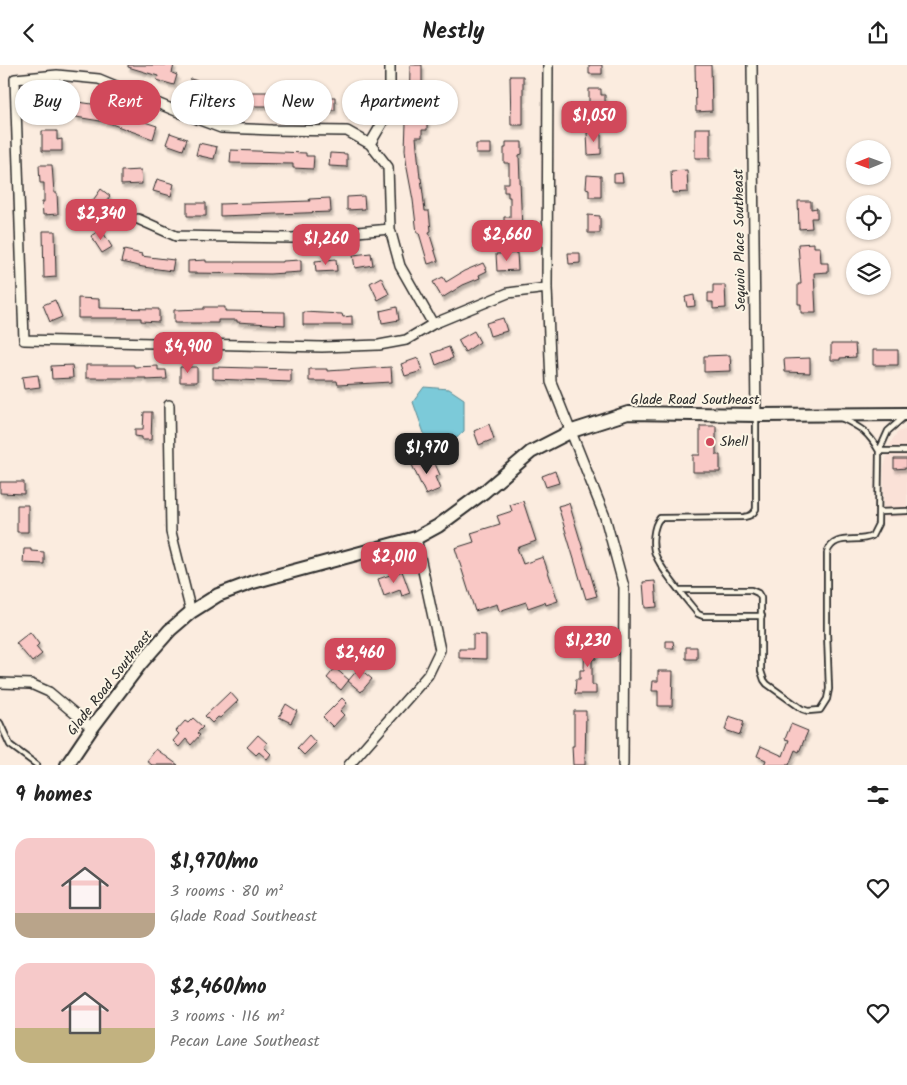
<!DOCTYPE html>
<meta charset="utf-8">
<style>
:root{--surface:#fff;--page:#f6f6f6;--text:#222;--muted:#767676;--accent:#d1495b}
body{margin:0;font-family:Kalam,sans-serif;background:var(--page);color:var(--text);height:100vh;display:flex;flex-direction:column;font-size:19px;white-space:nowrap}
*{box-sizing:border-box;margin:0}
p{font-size:16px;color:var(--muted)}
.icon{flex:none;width:28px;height:28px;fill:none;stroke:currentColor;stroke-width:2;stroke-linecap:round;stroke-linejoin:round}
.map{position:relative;height:700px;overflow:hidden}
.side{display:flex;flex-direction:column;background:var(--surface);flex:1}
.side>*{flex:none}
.top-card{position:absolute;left:15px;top:15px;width:500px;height:45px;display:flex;gap:10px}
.needle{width:32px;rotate:269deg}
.tools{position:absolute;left:846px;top:75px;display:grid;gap:10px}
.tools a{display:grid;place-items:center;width:45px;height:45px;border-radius:50%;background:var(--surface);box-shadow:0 1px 4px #0004;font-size:25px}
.price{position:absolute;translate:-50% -42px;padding:0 11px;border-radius:10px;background:var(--accent);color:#fff;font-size:16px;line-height:32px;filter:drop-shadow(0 1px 2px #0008)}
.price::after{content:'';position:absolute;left:50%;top:30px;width:15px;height:11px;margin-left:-8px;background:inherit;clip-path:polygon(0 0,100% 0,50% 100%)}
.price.selected{background:#222;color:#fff}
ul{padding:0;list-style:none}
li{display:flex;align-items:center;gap:15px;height:125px;padding:0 15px}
li span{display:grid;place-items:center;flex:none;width:140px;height:100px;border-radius:15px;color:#555}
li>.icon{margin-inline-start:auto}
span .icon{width:60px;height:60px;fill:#fffc;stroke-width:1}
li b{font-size:21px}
h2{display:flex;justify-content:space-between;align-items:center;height:60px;padding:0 15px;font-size:21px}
.chip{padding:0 18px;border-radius:22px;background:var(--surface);box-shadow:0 1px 4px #0004;font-size:18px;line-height:45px}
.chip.selected{background:var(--accent);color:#fff}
header{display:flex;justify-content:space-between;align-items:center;height:65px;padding:0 15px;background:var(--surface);font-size:22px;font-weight:600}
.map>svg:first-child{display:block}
</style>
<header><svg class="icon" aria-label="back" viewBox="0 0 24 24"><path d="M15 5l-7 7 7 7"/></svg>Nestly<svg class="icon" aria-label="share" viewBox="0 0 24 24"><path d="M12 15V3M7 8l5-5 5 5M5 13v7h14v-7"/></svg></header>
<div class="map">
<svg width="907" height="700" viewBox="0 0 907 700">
<defs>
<filter id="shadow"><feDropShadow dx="2" dy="3.5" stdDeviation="1" flood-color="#0004"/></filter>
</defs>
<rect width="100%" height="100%" fill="#fbecdf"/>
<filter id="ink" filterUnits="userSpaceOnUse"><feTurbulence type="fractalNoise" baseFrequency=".02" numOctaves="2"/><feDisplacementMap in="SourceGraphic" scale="10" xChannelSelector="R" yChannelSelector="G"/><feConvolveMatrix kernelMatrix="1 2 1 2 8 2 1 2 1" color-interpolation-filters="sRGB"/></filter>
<g filter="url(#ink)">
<path fill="#fae1d7" d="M 907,364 L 907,452 L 883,452 L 884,402 L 892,375 L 898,367 Z"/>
<path fill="#7bcad9" stroke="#5b8a93" d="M 424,322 L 449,324 L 464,334 L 464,366 L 446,383 L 425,371 L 413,337 Z"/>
<path fill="#f9c8c5" stroke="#2b2b2b" filter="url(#shadow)" d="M 128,0 L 174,0 L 172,8 L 177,10 L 174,20 L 157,15 L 158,11 L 128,2 Z
M 410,0 L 422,0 L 422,52 L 427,52 L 427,65 L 422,65 L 422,72 L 416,72 L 420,113 L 421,113 L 425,146 L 429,146 L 431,166 L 429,167 L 438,196 L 428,199 L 419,168 L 417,168 L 413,135 L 407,103 L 405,85 L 406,58 L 409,59 Z
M 589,0 L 602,0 L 602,9 L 589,9 Z
M 695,0 L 711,0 L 712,46 L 696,47 Z
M 510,11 L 523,11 L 523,60 L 511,60 Z
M 191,14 L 207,19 L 203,33 L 186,28 Z
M 589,24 L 601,24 L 601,30 L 605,30 L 605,41 L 601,41 L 601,51 L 585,51 L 585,44 L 589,44 Z
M 219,27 L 229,28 L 227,40 L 217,39 Z
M 251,27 L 272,27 L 272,41 L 251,41 Z
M 286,29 L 295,29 L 295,32 L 335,32 L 335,45 L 286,45 Z
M 42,33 L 59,34 L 59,47 L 42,46 Z
M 348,34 L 365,38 L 363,50 L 345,46 Z
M 78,37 L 99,40 L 98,45 L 117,51 L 117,48 L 157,61 L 153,74 L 106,57 L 76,52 Z
M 695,63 L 710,63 L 710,93 L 695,93 Z
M 42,66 L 57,66 L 57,75 L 62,74 L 62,86 L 42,86 Z
M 601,66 L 601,89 L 588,90 L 587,67 Z
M 170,68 L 187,74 L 183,85 L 166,79 Z
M 506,77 L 522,77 L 522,89 L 519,90 L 522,166 L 512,166 L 512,162 L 504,161 L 504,152 L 510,152 L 510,132 L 508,132 L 508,127 L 504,127 L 504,118 L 509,118 L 509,98 L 504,98 L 504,83 L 506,83 Z
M 199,78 L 217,82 L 214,94 L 196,90 Z
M 476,79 L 491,79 L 491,89 L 476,89 Z
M 231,85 L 306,88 L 306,91 L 314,91 L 313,104 L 293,103 L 293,99 L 230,98 Z
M 330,88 L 347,89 L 347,102 L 329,101 Z
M 39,100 L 52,100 L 54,128 L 57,128 L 58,149 L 43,150 L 42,137 L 44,137 L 44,118 L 40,118 Z
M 141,105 L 142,119 L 121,120 L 121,106 Z
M 687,105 L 688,127 L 672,128 L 671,106 Z
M 622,108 L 623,117 L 614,117 L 614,109 Z
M 587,110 L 601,111 L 601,132 L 589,132 L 589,124 L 586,123 Z
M 157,114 L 174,119 L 171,131 L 153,126 Z
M 101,124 L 110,131 L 100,145 L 91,138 Z
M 364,131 L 365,144 L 347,145 L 347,132 Z
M 330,133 L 331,147 L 220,151 L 220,139 L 310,136 L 309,134 Z
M 798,136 L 811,136 L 811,144 L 817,143 L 817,153 L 811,153 L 812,163 L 799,164 Z
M 187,138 L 206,138 L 206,151 L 187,151 Z
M 588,150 L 600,151 L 600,168 L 588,168 Z
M 101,164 L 112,182 L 102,188 L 91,171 Z
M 43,166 L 55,166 L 56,212 L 44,213 Z
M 814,178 L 814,182 L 820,182 L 821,198 L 828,198 L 828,207 L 814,208 L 816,248 L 801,248 L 801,239 L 798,239 L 798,219 L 801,219 L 798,179 Z
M 124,185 L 142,189 L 141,191 L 174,195 L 172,206 L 143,202 L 121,197 Z
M 371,188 L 373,200 L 355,203 L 353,190 Z
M 517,188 L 518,205 L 497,206 L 496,189 Z
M 568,188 L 580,188 L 580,198 L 569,199 Z
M 336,194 L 337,206 L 316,207 L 315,196 Z
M 206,195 L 206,197 L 283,197 L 283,196 L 301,195 L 301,207 L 270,209 L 188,208 L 188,196 Z
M 483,198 L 487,206 L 479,210 L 480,213 L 463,220 L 442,233 L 433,217 L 443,212 L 446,217 L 464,206 Z
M 381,212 L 389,229 L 378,235 L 370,218 Z
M 713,220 L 725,220 L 726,243 L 713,244 L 713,237 L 708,237 L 708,228 L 713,228 Z
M 694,230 L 695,241 L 687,242 L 685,232 Z
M 78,233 L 99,234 L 99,243 L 159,244 L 159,257 L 141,256 L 141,253 L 78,253 Z
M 55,235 L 62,252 L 50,257 L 43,240 Z
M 204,242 L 225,242 L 225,246 L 285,247 L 285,260 L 237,257 L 237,255 L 218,255 L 218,258 L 174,258 L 174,245 L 204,244 Z
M 397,242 L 399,255 L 382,258 L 380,246 Z
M 303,247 L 342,249 L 343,252 L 352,251 L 352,260 L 303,260 Z
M 503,253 L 507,266 L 490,271 L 486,258 Z
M 474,266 L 480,277 L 465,287 L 458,275 Z
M 831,279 L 855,279 L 856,292 L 840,293 L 840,295 L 831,295 Z
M 449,282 L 453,293 L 436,300 L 432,288 Z
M 873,285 L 898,285 L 898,300 L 873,300 Z
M 730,290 L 731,306 L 704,307 L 704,291 Z
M 418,293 L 422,306 L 405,311 L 401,299 Z
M 810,293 L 810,308 L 785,307 L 784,294 Z
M 72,300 L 73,313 L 52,314 L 51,301 Z
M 86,300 L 134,300 L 134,302 L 158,301 L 158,305 L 166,305 L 167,314 L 146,315 L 146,313 L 86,313 Z
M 180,302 L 197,302 L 197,317 L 180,317 Z
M 213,302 L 291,304 L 291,317 L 213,314 Z
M 391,302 L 392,317 L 338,320 L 337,316 L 309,316 L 309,304 L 327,304 L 327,306 Z
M 38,310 L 40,322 L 24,324 L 22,312 Z
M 144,347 L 152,347 L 151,375 L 142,375 L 142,372 L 135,371 L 135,364 L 143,364 Z
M 489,359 L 494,374 L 479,380 L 474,366 Z
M 700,361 L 716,361 L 716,390 L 720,390 L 720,407 L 693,407 L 693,390 L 700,390 Z
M 432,392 L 440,410 L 435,412 L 440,424 L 426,430 L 412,400 Z
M 894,394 L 907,394 L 907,403 L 894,404 Z
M 555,406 L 559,418 L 546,422 L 542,411 Z
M 0,417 L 24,417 L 24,429 L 0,428 Z
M 523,436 L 536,476 L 517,483 L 523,499 L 543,492 L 558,536 L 546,540 L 545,537 L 528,543 L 526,537 L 499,546 L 497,539 L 475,546 L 455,483 L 474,477 L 471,468 L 500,459 L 497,451 L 512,446 L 510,440 Z
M 569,438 L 597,531 L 586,534 L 558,441 Z
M 17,440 L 28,440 L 28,467 L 17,467 Z
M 24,484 L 31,484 L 31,486 L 44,487 L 44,499 L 23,498 Z
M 402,506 L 410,528 L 402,531 L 400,525 L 384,531 L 378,514 Z
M 655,516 L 657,542 L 645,543 L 643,517 Z
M 30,567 L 39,579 L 36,582 L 42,589 L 32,597 L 16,578 Z
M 473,569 L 486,570 L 486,594 L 459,593 L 459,584 L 473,584 Z
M 585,570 L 597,570 L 596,594 L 592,594 L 592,620 L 596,620 L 596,629 L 575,629 L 576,614 L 580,614 L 580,605 L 584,605 Z
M 666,576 L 673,576 L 674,583 L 666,583 Z
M 686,582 L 697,582 L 697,594 L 686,594 Z
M 335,603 L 349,615 L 341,625 L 327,613 Z
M 359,603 L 372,614 L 361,627 L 348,616 Z
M 658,606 L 673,606 L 672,641 L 658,641 L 658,626 L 652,626 L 653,616 L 658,616 Z
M 230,627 L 238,636 L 220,653 L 218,652 L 212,658 L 205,651 Z
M 342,633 L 347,638 L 340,646 L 344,650 L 333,662 L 323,652 Z
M 286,639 L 297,646 L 291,658 L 279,652 Z
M 574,646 L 586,646 L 585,700 L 573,700 L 572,681 L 574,681 Z
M 729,651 L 744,656 L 740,670 L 725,665 Z
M 193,653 L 203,662 L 197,668 L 200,670 L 191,680 L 186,674 L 179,682 L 173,676 L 179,669 L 176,666 L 185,656 L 188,658 Z
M 791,659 L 808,666 L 799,687 L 795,685 L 789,700 L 764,700 L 766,695 L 757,691 L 761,681 L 783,691 L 789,675 L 785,674 Z
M 258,670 L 267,678 L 264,682 L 271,689 L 267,694 L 259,687 L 256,690 L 247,682 Z
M 309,670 L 316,678 L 304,690 L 297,683 Z
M 156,684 L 178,700 L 152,700 L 147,696 Z"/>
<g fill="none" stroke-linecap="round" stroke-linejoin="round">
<g stroke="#2b2b2b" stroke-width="8">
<path id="lane" d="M 756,352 L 756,444 C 753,450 750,451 744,452 L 660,453 C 653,461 651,481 656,491 C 663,508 686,534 698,549 L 703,551 L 762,551
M 841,353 C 862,363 868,367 879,386 L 888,366 L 904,352
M 879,447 L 907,446
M 680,525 L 751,525 L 758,528 L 761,533 L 761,606 L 764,615 L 767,619 L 802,644 L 808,646 L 820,645 L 827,634 L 829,624 L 827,568 L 827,488 C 834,467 857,479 872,471 L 878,459 L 879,386 L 907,386
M 0,658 L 10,680 L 37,700"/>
</g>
<g stroke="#2b2b2b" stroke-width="12">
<path id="street" d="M 548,0 L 547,223 L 551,317 L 605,452 L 624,522 L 623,700
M 752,0 L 756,350
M 370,79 L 384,55 L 390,21 L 390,0
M 138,154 L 176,171 L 292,173 L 390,164
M 433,259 L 406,275 L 379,280 L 322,282 L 24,275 L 15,14 L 57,10 L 99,14 L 181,48 L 221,63 L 272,65 L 347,66 L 370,79 L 388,102 L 390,164 L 400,201 L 433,259 L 508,228 L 547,223
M 169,340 L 171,467 L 191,547
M 0,618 L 31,619 L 49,627 L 92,663
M 349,700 L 428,610 L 440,585 L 416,473"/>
</g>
<g stroke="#2b2b2b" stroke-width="16">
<path id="secondary" d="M 67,700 L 92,663 L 141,598 L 170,565 L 191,547 L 218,530 L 253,517 L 416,473 L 438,461 L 484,427 L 531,387 L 572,366 L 628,348 L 756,350 L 907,349"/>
</g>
<use href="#lane" stroke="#fcf5e5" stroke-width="4.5"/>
<use href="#street" stroke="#fcf5e5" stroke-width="9"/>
<use href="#secondary" stroke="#fcf5e5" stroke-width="12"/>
</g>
</g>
<circle fill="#d1495b" stroke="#fcf5e5" stroke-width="2" cx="710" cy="377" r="5"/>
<g text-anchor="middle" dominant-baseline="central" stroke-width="4" stroke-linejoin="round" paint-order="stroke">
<g font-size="14" fill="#2b2b2b" stroke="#fcf5e5">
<text transform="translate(740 175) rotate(-91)">Sequoio Place Southeast</text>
<text x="695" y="335">Glade Road Southeast</text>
<text transform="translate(110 618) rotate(-52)">Glade Road Southeast</text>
</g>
<g font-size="14" fill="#2b2b2b" stroke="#fcf5e5" text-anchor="start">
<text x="720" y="377">Shell</text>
</g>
</g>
</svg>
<div class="tools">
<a><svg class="needle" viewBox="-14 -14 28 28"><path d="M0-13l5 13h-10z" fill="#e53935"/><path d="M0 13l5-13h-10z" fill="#767676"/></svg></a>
<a><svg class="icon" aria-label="locate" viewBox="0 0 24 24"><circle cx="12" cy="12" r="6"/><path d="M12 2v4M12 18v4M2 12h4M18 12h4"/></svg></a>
<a><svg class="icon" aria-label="layers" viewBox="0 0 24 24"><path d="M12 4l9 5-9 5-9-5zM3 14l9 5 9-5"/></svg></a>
</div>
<b class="price" style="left:594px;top:78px">$1,050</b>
<b class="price" style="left:101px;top:176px">$2,340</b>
<b class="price" style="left:507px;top:197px">$2,660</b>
<b class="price" style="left:326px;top:201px">$1,260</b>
<b class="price" style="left:188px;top:309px">$4,900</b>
<b class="price selected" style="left:427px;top:410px">$1,970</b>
<b class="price" style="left:394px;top:519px">$2,010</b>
<b class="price" style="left:588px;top:603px">$1,230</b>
<b class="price" style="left:360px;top:615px">$2,460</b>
<div class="top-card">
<a class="chip">Buy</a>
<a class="chip selected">Rent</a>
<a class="chip">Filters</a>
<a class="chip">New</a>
<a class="chip">Apartment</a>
</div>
</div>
<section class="side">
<h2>9 homes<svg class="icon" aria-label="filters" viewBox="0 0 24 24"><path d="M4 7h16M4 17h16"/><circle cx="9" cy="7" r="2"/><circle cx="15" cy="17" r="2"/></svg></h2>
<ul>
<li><span style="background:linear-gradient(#f6c9c9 75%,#b9a48a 0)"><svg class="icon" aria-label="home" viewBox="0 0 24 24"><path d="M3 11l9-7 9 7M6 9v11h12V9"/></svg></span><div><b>$1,970/mo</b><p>3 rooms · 80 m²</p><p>Glade Road Southeast</p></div><svg class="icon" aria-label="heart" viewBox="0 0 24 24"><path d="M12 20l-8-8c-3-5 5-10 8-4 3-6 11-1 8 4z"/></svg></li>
<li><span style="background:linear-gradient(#f6c9c9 65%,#c2b280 0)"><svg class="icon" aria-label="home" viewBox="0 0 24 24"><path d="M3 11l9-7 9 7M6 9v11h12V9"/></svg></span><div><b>$2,460/mo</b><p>3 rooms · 116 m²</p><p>Pecan Lane Southeast</p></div><svg class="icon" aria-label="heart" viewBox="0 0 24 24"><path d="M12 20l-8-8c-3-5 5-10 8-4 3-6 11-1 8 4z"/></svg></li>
</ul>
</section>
